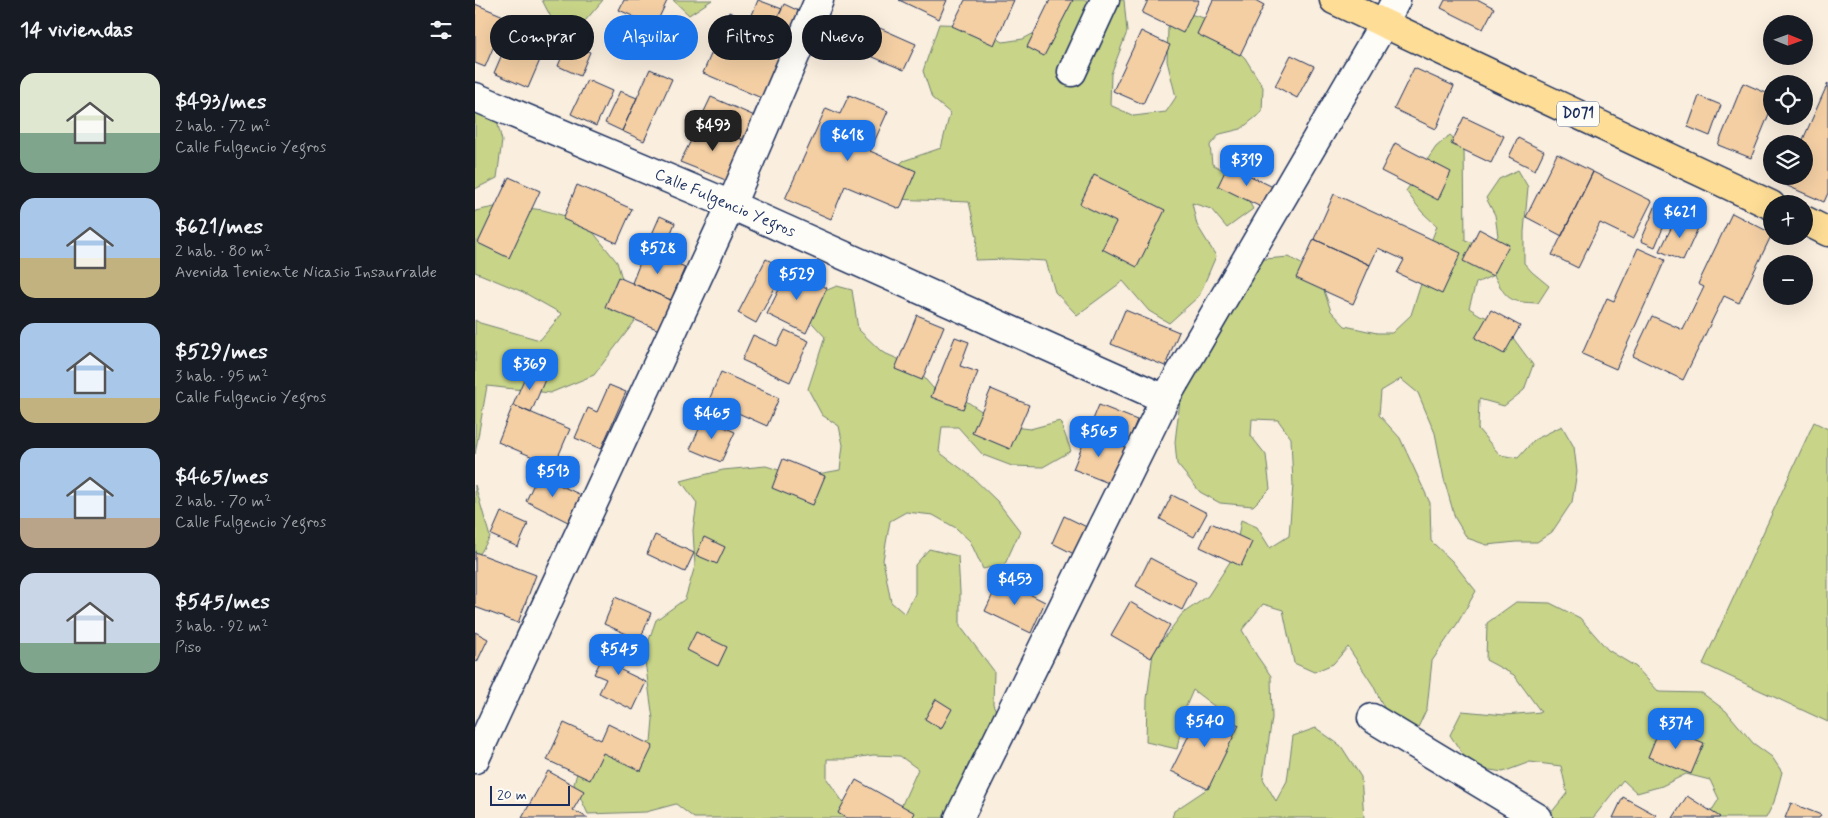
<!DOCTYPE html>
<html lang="es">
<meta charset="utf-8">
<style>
:root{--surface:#171b24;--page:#242831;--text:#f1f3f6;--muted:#9ea1a6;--accent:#1a73e8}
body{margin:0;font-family:Mynerve,sans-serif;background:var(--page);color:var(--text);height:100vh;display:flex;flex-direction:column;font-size:19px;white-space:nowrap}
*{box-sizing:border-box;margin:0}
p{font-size:16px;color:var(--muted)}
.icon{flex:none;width:28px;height:28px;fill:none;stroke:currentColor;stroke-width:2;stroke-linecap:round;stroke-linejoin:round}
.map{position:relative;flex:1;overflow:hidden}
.details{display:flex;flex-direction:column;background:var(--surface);width:475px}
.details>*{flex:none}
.hud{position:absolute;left:15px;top:15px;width:475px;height:45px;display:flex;gap:10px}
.needle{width:32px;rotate:91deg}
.controls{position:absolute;left:1288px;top:15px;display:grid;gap:10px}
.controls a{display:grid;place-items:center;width:50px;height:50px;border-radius:50%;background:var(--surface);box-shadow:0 5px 20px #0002;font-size:25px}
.scale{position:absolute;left:15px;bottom:12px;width:80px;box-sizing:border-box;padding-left:5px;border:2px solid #1b2f5e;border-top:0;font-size:14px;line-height:18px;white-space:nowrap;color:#1b2f5e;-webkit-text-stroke:4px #fdfcf7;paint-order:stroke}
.price{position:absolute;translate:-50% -42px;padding:0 11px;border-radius:10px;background:var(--accent);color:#fff;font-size:16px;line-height:32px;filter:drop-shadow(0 1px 2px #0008)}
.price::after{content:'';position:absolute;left:50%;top:30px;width:15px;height:11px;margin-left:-8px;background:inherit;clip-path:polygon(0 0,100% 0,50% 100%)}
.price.active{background:#222;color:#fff}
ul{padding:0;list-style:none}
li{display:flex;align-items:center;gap:15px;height:125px;padding:0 20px}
li span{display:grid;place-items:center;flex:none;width:140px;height:100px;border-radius:15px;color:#555}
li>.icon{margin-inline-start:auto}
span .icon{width:60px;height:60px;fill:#fffc;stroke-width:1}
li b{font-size:21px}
h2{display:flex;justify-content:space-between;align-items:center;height:60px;padding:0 20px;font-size:21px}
.chip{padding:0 18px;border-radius:22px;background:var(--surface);box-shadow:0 5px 20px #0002;font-size:18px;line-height:45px}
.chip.active{background:var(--accent);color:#fff}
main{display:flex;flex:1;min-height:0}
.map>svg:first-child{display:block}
</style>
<main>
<section class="details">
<h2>14 viviendas<svg class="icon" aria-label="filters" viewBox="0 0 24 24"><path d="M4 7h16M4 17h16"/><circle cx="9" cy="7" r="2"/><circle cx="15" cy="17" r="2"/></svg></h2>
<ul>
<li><span style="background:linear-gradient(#dfe7d0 60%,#7fa58c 0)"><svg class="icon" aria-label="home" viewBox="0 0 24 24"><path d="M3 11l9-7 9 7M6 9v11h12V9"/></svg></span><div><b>$493/mes</b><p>2 hab. · 72 m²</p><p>Calle Fulgencio Yegros</p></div></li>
<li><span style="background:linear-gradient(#a9c7e8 60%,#c2b280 0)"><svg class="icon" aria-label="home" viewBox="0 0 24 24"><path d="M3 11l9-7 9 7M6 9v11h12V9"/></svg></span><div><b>$621/mes</b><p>2 hab. · 80 m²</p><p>Avenida Teniente Nicasio Insaurralde</p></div></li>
<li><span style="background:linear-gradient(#a9c7e8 75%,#c2b280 0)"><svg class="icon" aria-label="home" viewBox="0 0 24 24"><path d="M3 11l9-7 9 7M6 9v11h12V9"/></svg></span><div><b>$529/mes</b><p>3 hab. · 95 m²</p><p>Calle Fulgencio Yegros</p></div></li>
<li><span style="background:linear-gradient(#a9c7e8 70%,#b9a48a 0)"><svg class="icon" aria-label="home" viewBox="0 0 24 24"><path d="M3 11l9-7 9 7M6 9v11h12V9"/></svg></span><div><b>$465/mes</b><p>2 hab. · 70 m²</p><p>Calle Fulgencio Yegros</p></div></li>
<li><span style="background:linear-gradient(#c9d6e8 70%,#7fa58c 0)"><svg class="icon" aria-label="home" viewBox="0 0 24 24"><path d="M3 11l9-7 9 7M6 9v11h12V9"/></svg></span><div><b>$545/mes</b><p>3 hab. · 92 m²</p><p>Piso</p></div></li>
</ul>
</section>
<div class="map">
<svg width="1353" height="818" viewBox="0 0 1353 818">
<rect width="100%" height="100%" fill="#faeede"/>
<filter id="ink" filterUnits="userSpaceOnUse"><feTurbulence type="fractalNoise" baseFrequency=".02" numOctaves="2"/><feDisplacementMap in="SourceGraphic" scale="10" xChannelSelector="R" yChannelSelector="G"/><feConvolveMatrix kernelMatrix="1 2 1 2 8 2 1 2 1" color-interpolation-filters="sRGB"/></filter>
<g filter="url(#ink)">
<path fill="#c8d488" stroke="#728273" d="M 67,0 L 128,0 L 110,21 L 79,23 Z
M 198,0 L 237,0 L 214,15 Z
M 585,0 L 649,0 L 652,32 L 636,74 L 635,105 L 659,116 L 691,112 L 701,97 L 692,61 L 693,27 L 711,13 L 729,18 L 770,58 L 788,87 L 787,112 L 766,129 L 745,134 L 735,145 L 737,164 L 761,177 L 778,209 L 752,228 L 736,209 L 717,203 L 722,225 L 741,256 L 724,296 L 694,323 L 674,311 L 648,281 L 602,315 L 580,292 L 571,261 L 534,259 L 500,260 L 502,237 L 494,202 L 419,199 L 408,183 L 428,161 L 466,148 L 475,113 L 457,98 L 448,71 L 464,24 L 498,25 L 528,42 L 548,39 L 567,29 Z
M 0,92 L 18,105 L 27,141 L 22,178 L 0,189 Z
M 975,135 L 989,147 L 990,240 L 1012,247 L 1023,236 L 1020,215 L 1011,198 L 1024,179 L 1043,170 L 1053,187 L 1049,232 L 1049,263 L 1057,272 L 1074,286 L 1063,303 C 1035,302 1032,301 1019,275 L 1001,283 L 994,308 L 1005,315 L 1027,323 L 1058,365 L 1049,390 L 1029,406 L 1004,399 L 1003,429 L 1025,455 L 1043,458 L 1059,440 L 1087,426 L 1099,447 L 1102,472 L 1097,502 L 1077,532 L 1062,542 L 1041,542 L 1012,545 L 992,538 L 980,518 L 969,479 L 960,433 L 943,393 L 926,379 L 906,391 L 904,415 L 925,438 L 955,503 L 956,541 L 977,561 L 1001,591 L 982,624 L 957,661 L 952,708 L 933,749 L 911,712 L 898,685 L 873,647 L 858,664 L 839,672 L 819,663 L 808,610 L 788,604 L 767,630 L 782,656 L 796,676 L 797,718 L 788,779 L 801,801 L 812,781 L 818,736 L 841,728 L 866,746 L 886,777 L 889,818 L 697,818 L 699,811 L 732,789 L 749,744 L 743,709 L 718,690 L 709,711 L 702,749 L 671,742 L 672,699 L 678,653 L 707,614 L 733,596 L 760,554 L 766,520 L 782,527 L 795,548 L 814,536 L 818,485 L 816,438 L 803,420 L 777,419 L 776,436 L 791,455 L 795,489 L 778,506 L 745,503 L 725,492 L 702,464 L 700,442 L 707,384 L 778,260 L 814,257 L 828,265 L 847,285 L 856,311 L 870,326 L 902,333 L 917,333 L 936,315 L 946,284 L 952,252 L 962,226 L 947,212 L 931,191 L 961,147 Z
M 29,205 L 68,210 L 109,221 L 142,262 L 160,321 L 119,375 L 75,393 L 12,386 L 0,454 L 0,320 L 5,323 L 65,340 L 87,314 L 48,292 L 0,272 L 0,211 Z
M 362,286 L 377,290 L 383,329 L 407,352 L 439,366 L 458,388 L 485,397 L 529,426 L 555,429 L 585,421 L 596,451 L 568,467 L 537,466 L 508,455 L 483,427 L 467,427 L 464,452 L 496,476 L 522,501 L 545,531 L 530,564 L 508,569 L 495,541 L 481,528 L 458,515 L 431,512 L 415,521 L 408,560 L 416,602 L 430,614 L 440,594 L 440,565 L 454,549 L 483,556 L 485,592 L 485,626 L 519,671 L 518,704 L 530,731 L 481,818 L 421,818 L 443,769 L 425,756 L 398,755 L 374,759 L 352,759 L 352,779 L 379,818 L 219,818 L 201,804 L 171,812 L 113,814 L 99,784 L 106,759 L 147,744 L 176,742 L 178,719 L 169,654 L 181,620 L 210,599 L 220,566 L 218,530 L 222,503 L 206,481 L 248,470 L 291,466 L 326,477 L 365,470 L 368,445 L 364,426 L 347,415 L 333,389 L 350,337 L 329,314 L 340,295 Z
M 1339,422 L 1353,429 L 1353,722 L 1228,664 Z
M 0,485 L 15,537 L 0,562 Z
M 1041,602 L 1075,603 L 1105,618 L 1133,650 L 1161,667 L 1184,692 L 1227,693 L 1251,711 L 1278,743 L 1297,757 L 1307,772 L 1299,802 L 1291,818 L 1232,818 L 1244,799 L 1235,780 L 1211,774 L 1187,786 L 1162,793 L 1148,780 L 1118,818 L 1072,818 L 1092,793 L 1086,766 L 1055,762 L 1028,772 L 996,767 L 975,735 L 987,711 L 1030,715 L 1066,712 L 1039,675 L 1011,660 L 1012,623 Z"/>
<path fill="#f4cfa4" stroke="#1b2f5e" d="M 149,0 L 190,0 L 192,1 L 180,26 L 144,10 Z
M 283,0 L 307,9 L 297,30 L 275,20 Z
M 424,0 L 472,0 L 464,19 Z
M 490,0 L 539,0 L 519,45 L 477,26 Z
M 575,0 L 598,0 L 569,56 L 552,47 Z
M 673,0 L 724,0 L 708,33 L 667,13 Z
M 738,0 L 780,0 L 789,5 L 765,55 L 722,34 Z
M 970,0 L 1004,0 L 1019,8 L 1008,29 L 966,8 Z
M 0,4 L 31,17 L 10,67 L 0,63 Z
M 309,4 L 328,13 L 316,38 L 297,30 Z
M 254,12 L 316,38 L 291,100 L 228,73 Z
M 398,25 L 441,44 L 429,70 L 386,52 Z
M 37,31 L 71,46 L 53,88 L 19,73 Z
M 666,31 L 695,45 L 668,104 L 638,91 Z
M 93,42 L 115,52 L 105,76 L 83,66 Z
M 816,55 L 839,66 L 822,98 L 800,86 Z
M 939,68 L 979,86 L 961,129 L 919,109 Z
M 175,69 L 197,79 L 169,141 L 147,131 Z
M 112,80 L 137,91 L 121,126 L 96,114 Z
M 1268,83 L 1296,95 L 1296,109 L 1276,158 L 1243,145 Z
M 1353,83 L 1353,193 L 1349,202 L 1308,184 L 1311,176 L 1329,176 L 1329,144 L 1326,144 Z
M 145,91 L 162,98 L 147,131 L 130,123 Z
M 374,95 L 413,111 L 395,151 L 441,171 L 425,209 L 370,186 L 356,219 L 310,199 L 351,108 L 365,114 Z
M 1224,96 L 1246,105 L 1235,136 L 1213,127 Z
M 236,97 L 282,117 L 271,141 L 225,120 Z
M 989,117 L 1029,136 L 1016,163 L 976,144 Z
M 225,123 L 271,141 L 253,181 L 205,162 Z
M 1043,138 L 1069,151 L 1060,170 L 1034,157 Z
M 920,143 L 976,172 L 963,200 L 906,171 Z
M 1082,154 L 1118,172 L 1087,236 L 1051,217 Z
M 753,165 L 800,188 L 790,209 L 743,186 Z
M 1118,172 L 1177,201 L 1158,239 L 1125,223 L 1103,268 L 1077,255 Z
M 619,175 L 690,210 L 662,267 L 627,249 L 641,222 L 605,204 Z
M 34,177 L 65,191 L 34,258 L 3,243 Z
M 102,185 L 157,209 L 142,243 L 88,219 Z
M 859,194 L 986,253 L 967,294 L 922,273 L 929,260 L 903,248 L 895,265 L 839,239 Z
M 1181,205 L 1195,211 L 1180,247 L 1166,241 Z
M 1257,213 L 1296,233 L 1296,236 L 1264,303 L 1249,296 L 1208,380 L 1158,356 L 1177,316 L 1208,330 L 1229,287 L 1223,284 Z
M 185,216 L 200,223 L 186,257 L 170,250 Z
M 1202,216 L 1224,226 L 1208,261 L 1185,251 Z
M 1004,229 L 1034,245 L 1018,276 L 988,261 Z
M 839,239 L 895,265 L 878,304 L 821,278 Z
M 1163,248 L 1190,260 L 1141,369 L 1107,354 L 1132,298 L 1139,301 Z
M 170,250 L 210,267 L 196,300 L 157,283 Z
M 291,259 L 310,269 L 281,323 L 263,313 Z
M 314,269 L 352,288 L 331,333 L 292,314 Z
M 143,277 L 196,300 L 184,330 L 130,307 Z
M 650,310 L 704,332 L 690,366 L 636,344 Z
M 1016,310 L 1045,326 L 1029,354 L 1000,338 Z
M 442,315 L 469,326 L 447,380 L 420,369 Z
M 310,330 L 334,341 L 315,382 L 267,360 L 278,335 L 302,346 Z
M 480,337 L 494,342 L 485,366 L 503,372 L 488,409 L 456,397 Z
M 53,370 L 71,377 L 56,413 L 38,405 Z
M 246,372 L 304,398 L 292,426 L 234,400 Z
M 134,385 L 151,392 L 126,449 L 100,438 L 113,408 L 122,412 Z
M 516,389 L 554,405 L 535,449 L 497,433 Z
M 38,405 L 95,429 L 79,466 L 23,442 Z
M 624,405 L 662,420 L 651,447 L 613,432 Z
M 229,418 L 260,432 L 246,462 L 215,449 Z
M 613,432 L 651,447 L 636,484 L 598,469 Z
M 308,459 L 350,476 L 338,505 L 297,488 Z
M 63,475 L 106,495 L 93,522 L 51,501 Z
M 697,495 L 732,513 L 719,537 L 685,519 Z
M 26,512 L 53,524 L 43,547 L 16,535 Z
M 589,516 L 620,531 L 607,558 L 577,543 Z
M 736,523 L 777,542 L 766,566 L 725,547 Z
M 180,535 L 219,553 L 210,572 L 172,554 Z
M 229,537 L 250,547 L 242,564 L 221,555 Z
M 0,552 L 61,575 L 43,623 L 0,607 Z
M 675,558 L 721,582 L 707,610 L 661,586 Z
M 525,579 L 570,602 L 556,633 L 510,611 Z
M 140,597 L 176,613 L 165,640 L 129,624 Z
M 655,602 L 695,625 L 676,658 L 636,635 Z
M 0,632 L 13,639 L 2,662 L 0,661 Z
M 221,632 L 252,647 L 243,666 L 212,650 Z
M 137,638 L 157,647 L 146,670 L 171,682 L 158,710 L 124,693 L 131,679 L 119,674 Z
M 461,699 L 477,709 L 466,729 L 450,719 Z
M 728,707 L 764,725 L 733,789 L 696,771 Z
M 89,723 L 126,740 L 133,724 L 178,746 L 166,771 L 128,753 L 115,780 L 72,760 Z
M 1186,725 L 1229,743 L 1216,774 L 1173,757 Z
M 73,771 L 109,791 L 98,810 L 113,818 L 47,818 Z
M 381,780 L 440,813 L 437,818 L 371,818 L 363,813 Z
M 1212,796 L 1245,817 L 1244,818 L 1198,818 Z
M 1148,797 L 1181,815 L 1179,818 L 1138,818 Z
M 1316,803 L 1346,815 L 1344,818 L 1310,818 Z"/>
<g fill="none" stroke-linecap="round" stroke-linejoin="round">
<g stroke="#1b2f5e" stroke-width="31">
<path id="minor" d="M 597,72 L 630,0
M 0,97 L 256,205 L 690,399
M 897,718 L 1063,818
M 0,759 L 256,205 L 344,0
M 484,818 L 690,399 L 909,23 L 921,0"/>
</g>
<g stroke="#1b2f5e" stroke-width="31">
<path id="major" d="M 859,0 L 1296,205
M 1329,220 L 1353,232"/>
</g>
<use href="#minor" stroke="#fdfcf7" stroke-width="28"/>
<use href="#major" stroke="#fedd96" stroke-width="28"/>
</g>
</g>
<g text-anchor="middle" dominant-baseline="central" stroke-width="4" stroke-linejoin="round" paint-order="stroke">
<rect fill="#fdfcf7" stroke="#5f6c8c" stroke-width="1" x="1082" y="101.5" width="42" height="25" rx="4"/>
<g font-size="15" font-weight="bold" fill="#1b2f5e">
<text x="1103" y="114">D071</text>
</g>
<g font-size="16" fill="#1b2f5e" stroke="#fdfcf7">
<text transform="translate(250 203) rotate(23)">Calle Fulgencio Yegros</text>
</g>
</g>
</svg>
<div class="controls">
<a><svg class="needle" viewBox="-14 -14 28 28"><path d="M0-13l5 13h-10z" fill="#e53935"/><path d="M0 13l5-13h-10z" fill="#9ea1a6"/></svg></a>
<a><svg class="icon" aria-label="locate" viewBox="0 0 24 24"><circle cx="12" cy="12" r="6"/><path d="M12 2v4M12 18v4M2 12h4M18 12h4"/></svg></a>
<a><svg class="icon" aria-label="layers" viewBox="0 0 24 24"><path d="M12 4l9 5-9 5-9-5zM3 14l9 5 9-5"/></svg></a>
<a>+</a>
<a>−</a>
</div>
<div class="scale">20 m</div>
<b class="price active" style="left:238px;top:152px">$493</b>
<b class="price" style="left:373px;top:162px">$618</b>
<b class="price" style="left:772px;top:187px">$319</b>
<b class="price" style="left:1205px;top:239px">$621</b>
<b class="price" style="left:183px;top:275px">$528</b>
<b class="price" style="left:322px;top:301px">$529</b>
<b class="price" style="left:55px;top:391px">$369</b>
<b class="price" style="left:237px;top:440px">$465</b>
<b class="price" style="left:624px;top:458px">$565</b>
<b class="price" style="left:78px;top:498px">$513</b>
<b class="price" style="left:540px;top:606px">$453</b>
<b class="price" style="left:144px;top:676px">$545</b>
<b class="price" style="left:730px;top:748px">$540</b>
<b class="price" style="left:1201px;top:750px">$374</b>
<div class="hud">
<a class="chip">Comprar</a>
<a class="chip active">Alquilar</a>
<a class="chip">Filtros</a>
<a class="chip">Nuevo</a>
</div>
</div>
</main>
